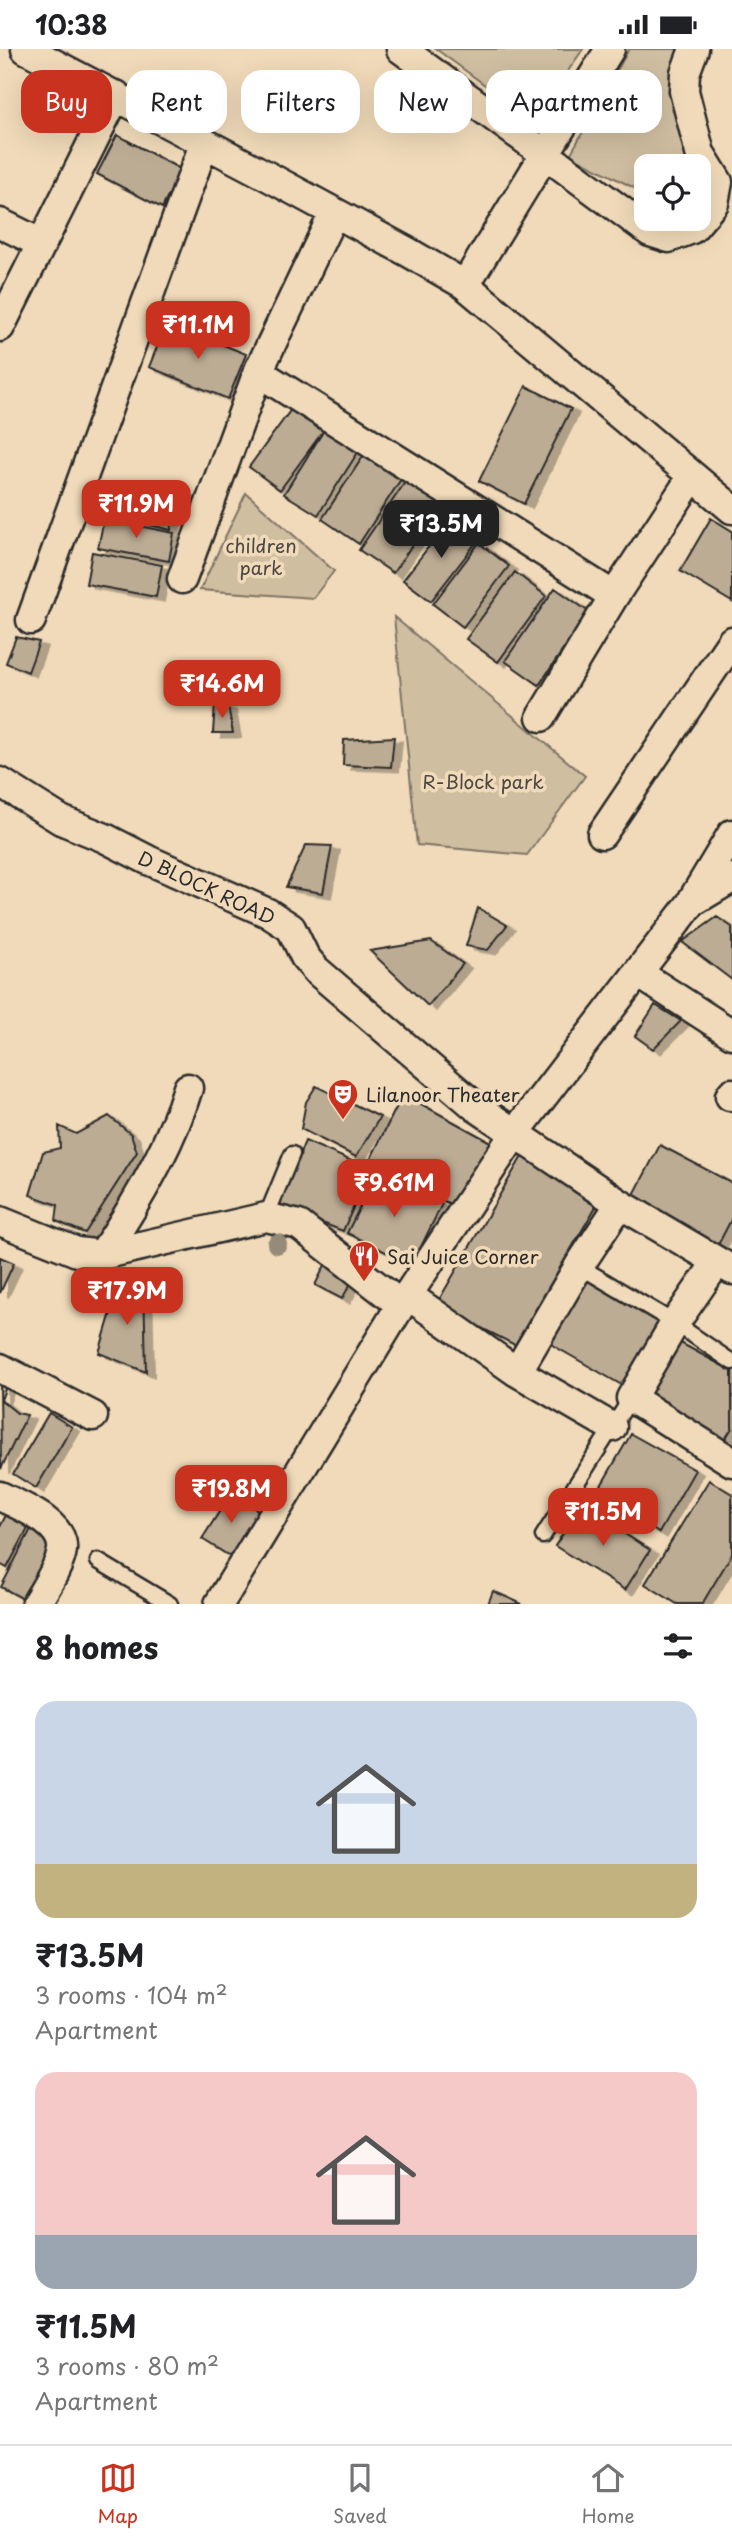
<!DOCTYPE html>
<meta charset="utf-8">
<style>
:root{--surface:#fff;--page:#f2f2f2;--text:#202124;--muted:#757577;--line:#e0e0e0;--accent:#c8321e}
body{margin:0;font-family:"Playpen Sans",sans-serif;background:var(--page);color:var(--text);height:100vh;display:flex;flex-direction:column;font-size:26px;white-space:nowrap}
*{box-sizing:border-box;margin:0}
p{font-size:23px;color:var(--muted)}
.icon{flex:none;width:38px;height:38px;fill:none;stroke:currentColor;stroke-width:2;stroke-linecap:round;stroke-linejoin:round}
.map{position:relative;height:1555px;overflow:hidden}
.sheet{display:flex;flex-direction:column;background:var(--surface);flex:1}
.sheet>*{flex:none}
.hud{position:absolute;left:21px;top:21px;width:691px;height:63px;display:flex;gap:14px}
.fabs{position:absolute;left:634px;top:105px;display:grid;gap:14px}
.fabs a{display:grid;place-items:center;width:77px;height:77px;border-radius:14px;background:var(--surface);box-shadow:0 7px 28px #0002;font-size:35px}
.price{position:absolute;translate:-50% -60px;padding:0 16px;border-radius:14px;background:var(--accent);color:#fff;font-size:23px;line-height:46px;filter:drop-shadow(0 2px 4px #0008)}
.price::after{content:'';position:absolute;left:50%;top:42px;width:21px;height:16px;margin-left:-10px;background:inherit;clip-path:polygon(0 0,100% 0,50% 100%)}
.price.current{background:#222;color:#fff}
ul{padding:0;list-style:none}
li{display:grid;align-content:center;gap:14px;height:371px;padding:0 35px}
li span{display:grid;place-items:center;height:217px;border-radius:21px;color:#555}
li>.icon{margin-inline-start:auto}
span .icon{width:126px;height:126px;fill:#fffc;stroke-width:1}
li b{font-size:30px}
h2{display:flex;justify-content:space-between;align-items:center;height:84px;padding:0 35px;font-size:30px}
.pill{padding:0 24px;border-radius:21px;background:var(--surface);box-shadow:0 7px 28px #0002;font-size:24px;line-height:63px}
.pill.current{background:var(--accent);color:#fff}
.status{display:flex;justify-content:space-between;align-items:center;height:49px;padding:0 35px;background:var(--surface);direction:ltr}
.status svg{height:19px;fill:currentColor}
.tab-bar{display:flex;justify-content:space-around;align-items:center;height:98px;border-top:2px solid var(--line);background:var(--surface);font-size:19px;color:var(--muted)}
.tab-bar a{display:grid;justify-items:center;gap:4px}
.tab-bar .current{color:var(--accent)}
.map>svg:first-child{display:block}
</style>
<div class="status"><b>10:38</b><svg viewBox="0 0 49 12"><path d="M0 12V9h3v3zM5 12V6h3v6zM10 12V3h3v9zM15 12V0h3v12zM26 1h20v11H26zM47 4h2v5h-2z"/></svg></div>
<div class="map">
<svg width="732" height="1555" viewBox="0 0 732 1555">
<defs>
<filter id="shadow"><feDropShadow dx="8" dy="4.5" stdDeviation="0" flood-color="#0004"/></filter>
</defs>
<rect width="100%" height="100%" fill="#f0dab9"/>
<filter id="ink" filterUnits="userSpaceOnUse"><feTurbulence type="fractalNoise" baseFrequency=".0143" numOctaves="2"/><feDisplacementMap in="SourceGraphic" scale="14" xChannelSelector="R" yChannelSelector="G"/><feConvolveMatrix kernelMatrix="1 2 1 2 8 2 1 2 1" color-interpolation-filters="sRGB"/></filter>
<g filter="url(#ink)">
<path fill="#d0bea1" stroke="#7e7466" stroke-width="2" d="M 436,0 L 583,0 L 534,72 Z
M 629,0 L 687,0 L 685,117 L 646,117 L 646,145 L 570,106 Z
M 246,444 L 334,522 L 313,549 L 200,541 Z
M 394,568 L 585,727 L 527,806 L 417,796 Z"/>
<path fill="#bdac94" stroke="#2b2b2b" stroke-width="2" filter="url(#shadow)" d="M 117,86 L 182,121 L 162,159 L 97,125 Z
M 167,273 L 246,305 L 228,350 L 149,318 Z
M 526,337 L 571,360 L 524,455 L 479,432 Z
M 295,355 L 326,378 L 280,441 L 249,418 Z
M 326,378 L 360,400 L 318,466 L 284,445 Z
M 366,403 L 403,427 L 359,495 L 322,470 Z
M 408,429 L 442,452 L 393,524 L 359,501 Z
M 117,435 L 178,450 L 171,481 L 110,466 Z
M 451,469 L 478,491 L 431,552 L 403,531 Z
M 711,469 L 732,482 L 732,553 L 680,522 Z
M 104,470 L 174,484 L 169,512 L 98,499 Z
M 479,494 L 509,517 L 463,578 L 433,555 Z
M 92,503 L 162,516 L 156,548 L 86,535 Z
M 515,523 L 546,547 L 498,613 L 466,590 Z
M 555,539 L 589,563 L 539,636 L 505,612 Z
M 16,588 L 39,593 L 28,623 L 6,614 Z
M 215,654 L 228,657 L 233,684 L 213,684 Z
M 394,688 L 391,718 L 343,716 L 344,691 Z
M 306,796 L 332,797 L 323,844 L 286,838 Z
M 478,859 L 507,876 L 488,901 L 466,897 Z
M 717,868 L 732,878 L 732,931 L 682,893 Z
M 431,892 L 463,915 L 428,957 L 370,902 Z
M 655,956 L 681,972 L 653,1000 L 635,987 Z
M 316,1037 L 380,1068 L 356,1108 L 301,1080 L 306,1053 Z
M 403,1045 L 494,1095 L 457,1158 L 367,1117 Z
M 109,1067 L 131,1085 L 137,1103 L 85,1184 L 56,1172 L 58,1156 L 30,1146 L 43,1103 L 60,1099 L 59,1077 L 76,1085 Z
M 305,1092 L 354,1113 L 348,1130 L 363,1136 L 343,1182 L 278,1157 Z
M 660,1096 L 732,1134 L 732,1169 L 716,1200 L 629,1155 Z
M 524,1104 L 598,1154 L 515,1296 L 436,1256 Z
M 377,1123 L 442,1155 L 412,1216 L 347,1184 Z
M 0,1208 L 14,1214 L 0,1244 Z
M 328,1210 L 356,1225 L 342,1250 L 315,1236 Z
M 585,1227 L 664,1273 L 627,1339 L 547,1293 Z
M 121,1230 L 144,1234 L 146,1323 L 99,1304 Z
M 677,1292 L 732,1322 L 732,1379 L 724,1392 L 646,1349 Z
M 0,1333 L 7,1335 L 1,1351 L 17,1364 L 27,1366 L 1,1420 Z
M 49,1364 L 72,1378 L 36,1439 L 13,1425 Z
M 631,1385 L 695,1421 L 659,1484 L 595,1447 Z
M 709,1431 L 732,1445 L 732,1505 L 702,1555 L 677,1555 L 645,1535 Z
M 231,1444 L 259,1462 L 231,1508 L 202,1490 Z
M 11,1456 L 34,1468 L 7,1519 L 0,1515 L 0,1478 Z
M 581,1457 L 650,1501 L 625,1541 L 555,1497 Z
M 31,1480 L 57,1493 L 27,1552 L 1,1538 Z
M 493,1542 L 522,1555 L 488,1555 Z"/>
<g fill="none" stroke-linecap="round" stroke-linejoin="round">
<g stroke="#2b2b2b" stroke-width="19">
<path id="lane" d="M 266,1168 L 292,1105
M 579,1217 L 675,1274 L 732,1313
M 543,1487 L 631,1349
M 98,1512 L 170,1555"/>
</g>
<g stroke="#2b2b2b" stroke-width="33">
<path id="street" d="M 26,0 L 258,122 L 408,203 L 465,236 L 732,460
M 401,0 L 545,105 L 610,0
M 334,164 L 258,323 L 614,547
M 0,174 L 42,195
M 465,236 L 545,105 L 650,183 L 669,189 L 692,180 L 714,154 L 718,133 L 700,104 L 684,42 L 685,24 L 694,0
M 0,278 L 116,46
M 182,530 L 258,323
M 31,571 L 204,95
M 541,668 L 614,547 L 692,428
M 0,733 L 61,771 L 105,789 L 148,811 L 268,864 L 291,879 L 305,908 L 316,921 L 476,1058 L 620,1155 L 732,1221
M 602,785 L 732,592
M 693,850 L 732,785
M 638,924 L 732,985
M 730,1047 L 732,1044
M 0,1172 L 77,1203 L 102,1206 L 266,1168 L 299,1176 L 401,1256
M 102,1206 C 135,1157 171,1096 188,1039
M 717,1213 L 675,1274 L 631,1349 L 732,1413
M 409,1247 L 517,1323 L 612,1378
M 0,1319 L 93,1367
M 517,1323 L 579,1217 L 620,1155
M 0,1447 C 20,1457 65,1474 62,1501 C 60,1517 44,1541 36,1555
M 219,1555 L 401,1256 L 515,1084 L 692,853 L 732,829"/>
</g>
<use href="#lane" stroke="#f0dab9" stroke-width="14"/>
<use href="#street" stroke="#f0dab9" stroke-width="28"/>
</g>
<circle fill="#968a78" cx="277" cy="1195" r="10"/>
</g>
<defs>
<g id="theatre-pin" transform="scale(1.575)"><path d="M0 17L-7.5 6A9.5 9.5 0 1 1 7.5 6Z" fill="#c8321e" stroke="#f0dab9"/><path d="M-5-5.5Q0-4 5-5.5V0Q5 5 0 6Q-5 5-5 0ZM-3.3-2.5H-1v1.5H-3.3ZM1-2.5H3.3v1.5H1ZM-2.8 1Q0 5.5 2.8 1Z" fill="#fff"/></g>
<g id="restaurant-pin" transform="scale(1.575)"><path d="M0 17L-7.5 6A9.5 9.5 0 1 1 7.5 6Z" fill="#c8321e" stroke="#f0dab9"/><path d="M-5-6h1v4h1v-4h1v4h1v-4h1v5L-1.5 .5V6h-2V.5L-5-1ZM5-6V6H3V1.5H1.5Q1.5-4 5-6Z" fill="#fff"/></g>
</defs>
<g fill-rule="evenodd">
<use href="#theatre-pin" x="343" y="1045"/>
<use href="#restaurant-pin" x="364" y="1207"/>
</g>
<g text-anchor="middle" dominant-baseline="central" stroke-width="7" stroke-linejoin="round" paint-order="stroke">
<g font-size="19" fill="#4c4843" stroke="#f0dab9">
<text x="261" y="496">children<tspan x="261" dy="22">park</tspan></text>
<text x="483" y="732">R-Block park</text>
</g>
<g font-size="19" fill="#2b2b2b" stroke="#f0dab9">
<text transform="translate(207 838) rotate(25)">D BLOCK ROAD</text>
</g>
<g font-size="19" fill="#2b2b2b" stroke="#f0dab9" text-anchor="start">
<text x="366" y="1045">Lilanoor Theater</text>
<text x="387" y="1207">Sai Juice Corner</text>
</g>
</g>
</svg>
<div class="fabs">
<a><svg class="icon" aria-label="locate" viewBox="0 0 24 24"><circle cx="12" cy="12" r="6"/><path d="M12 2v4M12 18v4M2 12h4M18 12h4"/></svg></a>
</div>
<b class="price" style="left:198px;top:312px">₹11.1M</b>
<b class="price" style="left:136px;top:491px">₹11.9M</b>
<b class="price current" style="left:441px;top:511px">₹13.5M</b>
<b class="price" style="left:222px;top:671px">₹14.6M</b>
<b class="price" style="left:394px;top:1170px">₹9.61M</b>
<b class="price" style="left:127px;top:1278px">₹17.9M</b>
<b class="price" style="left:231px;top:1476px">₹19.8M</b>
<b class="price" style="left:603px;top:1499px">₹11.5M</b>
<div class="hud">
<a class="pill current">Buy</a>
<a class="pill">Rent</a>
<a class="pill">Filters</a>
<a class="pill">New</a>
<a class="pill">Apartment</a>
</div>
</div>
<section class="sheet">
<h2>8 homes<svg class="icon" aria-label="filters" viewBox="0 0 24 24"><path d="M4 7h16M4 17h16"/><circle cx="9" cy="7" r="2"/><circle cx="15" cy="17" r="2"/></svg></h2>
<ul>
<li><span style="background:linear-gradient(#c9d6e8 75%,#c2b280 0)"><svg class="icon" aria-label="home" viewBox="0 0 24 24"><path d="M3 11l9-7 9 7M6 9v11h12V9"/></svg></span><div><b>₹13.5M</b><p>3 rooms · 104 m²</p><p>Apartment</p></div></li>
<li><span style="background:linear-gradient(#f6c9c9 75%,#9aa5b1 0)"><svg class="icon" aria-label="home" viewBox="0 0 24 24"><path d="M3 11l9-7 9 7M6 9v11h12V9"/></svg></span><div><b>₹11.5M</b><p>3 rooms · 80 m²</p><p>Apartment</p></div></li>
</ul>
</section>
<nav class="tab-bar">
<a class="current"><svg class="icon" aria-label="map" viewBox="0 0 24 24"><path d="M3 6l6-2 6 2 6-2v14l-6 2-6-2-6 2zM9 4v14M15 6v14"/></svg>Map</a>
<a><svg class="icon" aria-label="saved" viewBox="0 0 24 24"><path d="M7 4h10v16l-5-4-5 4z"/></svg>Saved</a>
<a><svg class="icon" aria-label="home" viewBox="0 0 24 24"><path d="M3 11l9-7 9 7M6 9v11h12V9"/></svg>Home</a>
</nav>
